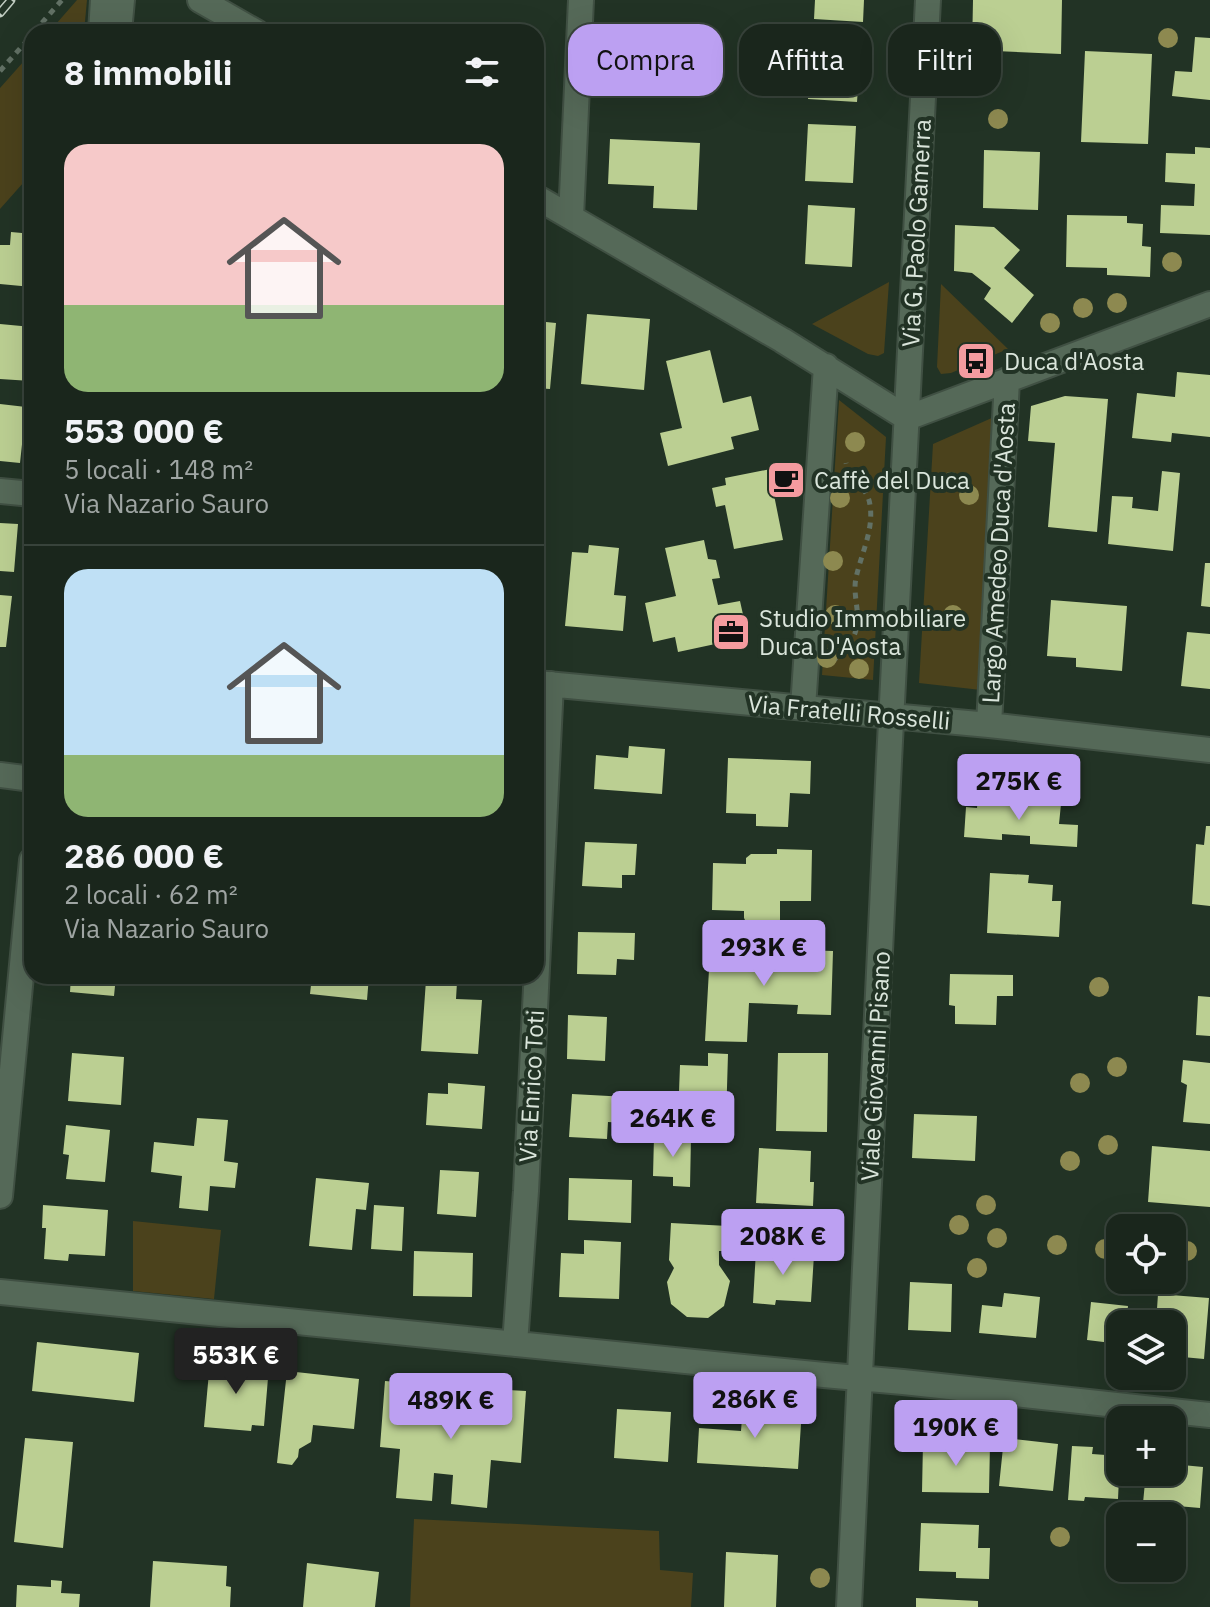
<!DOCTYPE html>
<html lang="it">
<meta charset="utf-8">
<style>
:root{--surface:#1a261c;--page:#273229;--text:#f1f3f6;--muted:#9fa5a3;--line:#38433b;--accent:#bca0f2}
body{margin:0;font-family:"IBM Plex Sans",sans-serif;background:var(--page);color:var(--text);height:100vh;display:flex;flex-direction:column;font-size:30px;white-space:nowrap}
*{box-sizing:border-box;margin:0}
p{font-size:26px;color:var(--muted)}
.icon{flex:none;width:44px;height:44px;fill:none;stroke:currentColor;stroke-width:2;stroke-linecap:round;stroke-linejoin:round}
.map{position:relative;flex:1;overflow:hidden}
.panel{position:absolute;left:24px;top:24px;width:520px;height:960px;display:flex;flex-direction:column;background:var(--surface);border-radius:24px;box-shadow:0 8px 32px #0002,0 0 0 2px var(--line)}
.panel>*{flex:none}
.top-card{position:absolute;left:568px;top:24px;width:522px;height:72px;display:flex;gap:16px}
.tools{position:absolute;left:1106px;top:1214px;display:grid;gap:16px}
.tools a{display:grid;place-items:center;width:80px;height:80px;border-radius:16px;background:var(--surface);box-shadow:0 8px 32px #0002,0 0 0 2px var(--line);font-size:40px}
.price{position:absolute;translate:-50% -68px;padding:0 18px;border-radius:8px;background:var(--accent);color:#111;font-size:26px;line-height:52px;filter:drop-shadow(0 2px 4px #0008)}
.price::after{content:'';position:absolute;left:50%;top:48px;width:24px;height:18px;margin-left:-12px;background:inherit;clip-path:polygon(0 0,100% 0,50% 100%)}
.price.active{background:#222;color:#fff}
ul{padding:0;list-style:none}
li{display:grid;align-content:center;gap:16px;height:424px;padding:0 40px}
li+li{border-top:2px solid var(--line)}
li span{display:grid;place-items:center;height:248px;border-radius:24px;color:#555}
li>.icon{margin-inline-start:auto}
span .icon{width:144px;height:144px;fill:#fffc;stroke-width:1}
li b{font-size:34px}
h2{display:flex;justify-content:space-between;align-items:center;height:96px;padding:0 40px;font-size:34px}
.chip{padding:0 28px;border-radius:24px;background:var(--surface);box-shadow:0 8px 32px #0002,0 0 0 2px var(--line);font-size:28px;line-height:72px}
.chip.active{background:var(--accent);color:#111}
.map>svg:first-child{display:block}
</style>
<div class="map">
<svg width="1210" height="1607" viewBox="0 0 1210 1607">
<rect width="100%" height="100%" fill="#223325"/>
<path fill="#4b421c" d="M 77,0 L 87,0 L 84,32 L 49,32 Z
M 32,52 L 32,173 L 0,209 L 0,88 Z
M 889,282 L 884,353 L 878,356 L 868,354 L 812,324 Z
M 941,284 L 1008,349 L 951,373 L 941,374 L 937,367 Z
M 839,400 L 886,437 L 873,680 L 822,675 Z
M 994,417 L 981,690 L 919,683 L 933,444 Z
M 133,1221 L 221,1230 L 214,1299 L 133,1291 Z
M 414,1519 L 659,1531 L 660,1570 L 693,1573 L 691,1607 L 410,1607 Z"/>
<path fill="#bbcf92" d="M 815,0 L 864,0 L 863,22 L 814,19 Z
M 973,0 L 1062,0 L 1061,54 L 972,50 Z
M 639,26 L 707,28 L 705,71 L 638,69 Z
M 1195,37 L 1210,38 L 1210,100 L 1172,96 L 1175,71 L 1192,72 Z
M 812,41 L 861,44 L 857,102 L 808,99 Z
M 1085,51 L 1152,54 L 1148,144 L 1081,142 Z
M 808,124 L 856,126 L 853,183 L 805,181 Z
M 610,139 L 700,143 L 697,210 L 653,208 L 654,186 L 608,184 Z
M 1195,147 L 1210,148 L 1210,235 L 1160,233 L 1161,205 L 1194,206 L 1195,184 L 1165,182 L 1166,153 L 1195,154 Z
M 984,150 L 1040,152 L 1038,210 L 983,208 Z
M 808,205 L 855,208 L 852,267 L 805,264 Z
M 1067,215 L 1127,216 L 1127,223 L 1143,224 L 1142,246 L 1151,247 L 1150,277 L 1107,275 L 1107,268 L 1066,267 Z
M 23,217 L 32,218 L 32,287 L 0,284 L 0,245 L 10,245 L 11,232 L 22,233 Z
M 955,225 L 994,227 L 1020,250 L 1004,268 L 1034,295 L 1012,323 L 984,299 L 991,288 L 972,273 L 954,271 Z
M 587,314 L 650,319 L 644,390 L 581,384 Z
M 536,321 L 556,323 L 550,389 L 536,388 Z
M 0,324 L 32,327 L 31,381 L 0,379 Z
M 710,350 L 723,403 L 751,396 L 759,430 L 731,437 L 734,449 L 668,466 L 660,433 L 682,428 L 666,361 Z
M 1177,372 L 1210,375 L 1210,437 L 1172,433 L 1171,442 L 1132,438 L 1137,393 L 1175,397 Z
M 1065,396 L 1108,399 L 1097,532 L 1048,527 L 1055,443 L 1028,441 L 1031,406 Z
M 0,404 L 26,407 L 20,463 L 0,461 Z
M 536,422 L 542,423 L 538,465 L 536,465 Z
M 776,468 L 781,493 L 774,495 L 783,540 L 734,549 L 725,505 L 716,507 L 712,488 L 726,485 L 725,478 Z
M 1162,471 L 1180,473 L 1173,551 L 1108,544 L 1112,496 L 1133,497 L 1132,508 L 1158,511 Z
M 0,523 L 18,524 L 14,572 L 0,571 Z
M 704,540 L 708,559 L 716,560 L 720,578 L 712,579 L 718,605 L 740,601 L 748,637 L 678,652 L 675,637 L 653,642 L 645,603 L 676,596 L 665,548 Z
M 589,545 L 619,548 L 614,595 L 626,596 L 623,631 L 565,626 L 572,552 L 588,553 Z
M 1205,563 L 1210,563 L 1210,607 L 1201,606 Z
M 0,595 L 12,596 L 6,647 L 0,647 Z
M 1051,600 L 1127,606 L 1122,671 L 1076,667 L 1076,658 L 1047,656 Z
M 1187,632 L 1210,634 L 1210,689 L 1181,686 Z
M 629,746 L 665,749 L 662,794 L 594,789 L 596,755 L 628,758 Z
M 728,758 L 811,761 L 810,794 L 790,793 L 788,827 L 756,826 L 756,814 L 726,813 Z
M 978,797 L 1061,804 L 1059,824 L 1078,825 L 1077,847 L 1030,844 L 1030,836 L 1002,834 L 1002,840 L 964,837 L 966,807 L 977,808 Z
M 1206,826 L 1210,826 L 1210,906 L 1192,904 L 1196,844 L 1204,845 Z
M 585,842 L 637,844 L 635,875 L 622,875 L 622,888 L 582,886 Z
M 777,849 L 812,850 L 811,901 L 780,901 L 780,920 L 772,920 L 772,925 L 747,924 L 744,918 L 744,911 L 712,910 L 713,863 L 746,864 L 746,858 L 751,854 L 777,854 Z
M 990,873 L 1029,875 L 1028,883 L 1053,885 L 1052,901 L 1061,901 L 1059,937 L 987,933 Z
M 578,932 L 635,933 L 634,960 L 617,959 L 616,975 L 577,974 Z
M 800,950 L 833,951 L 831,1015 L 797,1014 L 798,1005 L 749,1003 L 747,1042 L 705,1041 L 710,952 L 800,956 Z
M 950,974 L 1013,975 L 1013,996 L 997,996 L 996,1025 L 955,1024 L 955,1006 L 949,1005 Z
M 71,976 L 116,976 L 114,996 L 70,992 Z
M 312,976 L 369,976 L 367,1000 L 310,994 Z
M 426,980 L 457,982 L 456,999 L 482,1000 L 478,1054 L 421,1051 Z
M 1198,996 L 1210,997 L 1210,1036 L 1196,1035 Z
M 568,1015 L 607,1017 L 605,1061 L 567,1059 Z
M 72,1053 L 124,1057 L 121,1105 L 68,1101 Z
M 708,1053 L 728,1054 L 726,1121 L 678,1119 L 680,1065 L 708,1066 Z
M 778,1053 L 828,1053 L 827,1132 L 776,1131 Z
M 1183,1060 L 1210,1063 L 1210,1124 L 1183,1122 L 1187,1085 L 1181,1082 Z
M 448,1083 L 485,1086 L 482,1129 L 426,1125 L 428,1093 L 448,1094 Z
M 572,1094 L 646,1098 L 645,1124 L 608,1122 L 607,1139 L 569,1137 Z
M 914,1114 L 977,1116 L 975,1161 L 912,1158 Z
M 197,1118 L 228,1120 L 224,1161 L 238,1163 L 235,1188 L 210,1186 L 208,1211 L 179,1208 L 182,1176 L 151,1172 L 154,1142 L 194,1146 Z
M 66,1125 L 110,1130 L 105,1182 L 66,1179 L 69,1155 L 63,1154 Z
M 654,1136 L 691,1137 L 690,1187 L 673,1186 L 673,1177 L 653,1176 Z
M 1152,1146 L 1210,1151 L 1210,1207 L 1148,1202 Z
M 759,1148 L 811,1151 L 810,1182 L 814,1182 L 813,1206 L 756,1203 Z
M 440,1170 L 479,1172 L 476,1217 L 437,1214 Z
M 316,1178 L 369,1183 L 366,1210 L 356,1209 L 352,1250 L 309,1246 Z
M 569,1178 L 632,1180 L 631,1223 L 568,1220 Z
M 43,1205 L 108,1210 L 105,1256 L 69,1254 L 68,1261 L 44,1259 L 46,1228 L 42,1228 Z
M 374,1205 L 404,1207 L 402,1251 L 371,1249 Z
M 671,1223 L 728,1226 L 726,1251 L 719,1251 L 719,1265 L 730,1281 L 724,1306 L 708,1318 L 687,1317 L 671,1304 L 667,1282 L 674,1268 L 669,1260 Z
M 584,1240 L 621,1242 L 619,1299 L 559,1297 L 561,1253 L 584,1254 Z
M 756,1250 L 814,1255 L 811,1302 L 776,1300 L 775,1305 L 753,1303 Z
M 414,1251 L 473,1253 L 472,1297 L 413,1296 Z
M 910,1282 L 952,1284 L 951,1332 L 908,1330 Z
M 1004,1293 L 1040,1297 L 1036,1338 L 979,1333 L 982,1305 L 1002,1307 Z
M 1158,1294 L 1209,1298 L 1204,1359 L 1172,1356 L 1172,1324 L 1156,1324 Z
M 1091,1302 L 1128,1306 L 1126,1324 L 1120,1324 L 1120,1344 L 1087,1340 Z
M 37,1342 L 139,1353 L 134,1402 L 32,1391 Z
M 210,1361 L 269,1366 L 264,1426 L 252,1425 L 251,1431 L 204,1427 Z
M 287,1371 L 359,1379 L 354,1429 L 313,1425 L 311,1442 L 299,1449 L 298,1457 L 292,1465 L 277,1463 Z
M 385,1381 L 431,1385 L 428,1421 L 474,1425 L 477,1388 L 526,1391 L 521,1463 L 491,1460 L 487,1508 L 451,1504 L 453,1475 L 434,1473 L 432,1501 L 396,1498 L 400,1449 L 380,1447 Z
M 743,1405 L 802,1409 L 798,1469 L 697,1463 L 699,1428 L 741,1431 Z
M 617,1409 L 671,1412 L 668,1462 L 614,1458 Z
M 25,1438 L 73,1442 L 63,1548 L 14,1542 Z
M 1004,1438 L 1058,1444 L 1053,1491 L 999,1486 Z
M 923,1442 L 990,1444 L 989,1493 L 922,1492 Z
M 1072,1446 L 1093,1447 L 1092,1454 L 1120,1456 L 1118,1499 L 1085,1497 L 1084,1501 L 1068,1500 Z
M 1172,1464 L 1203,1467 L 1200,1508 L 1143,1503 L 1146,1472 L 1172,1472 Z
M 921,1523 L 979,1525 L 978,1548 L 990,1548 L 989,1579 L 956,1578 L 956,1572 L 919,1571 Z
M 726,1552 L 778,1555 L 776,1607 L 724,1607 Z
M 153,1561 L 227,1566 L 226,1586 L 231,1587 L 230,1607 L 150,1607 Z
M 307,1563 L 379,1572 L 375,1607 L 303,1607 Z
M 51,1580 L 62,1581 L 61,1593 L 80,1594 L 79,1607 L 16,1607 L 17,1585 L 51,1587 Z
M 916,1598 L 978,1601 L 978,1607 L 916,1607 Z"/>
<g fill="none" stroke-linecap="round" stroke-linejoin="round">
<g stroke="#405043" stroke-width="28">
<path id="minor" d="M 200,0 L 256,32
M 101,32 L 103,0
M 119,32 L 122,0
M 536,197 L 782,340 L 907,418
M 571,217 L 581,0
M 907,418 L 1210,304
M 0,491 L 32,494
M 536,683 L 989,725 L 1210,750
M 803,708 L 826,366
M 989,725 L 1007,380
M 0,775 L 32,779
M 0,1196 L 32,860
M 0,1292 L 824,1375 L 903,1382 L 1210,1415
M 515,1344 L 526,1191 L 551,684
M 849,1607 L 889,761 L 928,0"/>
</g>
<path stroke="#627165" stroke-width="5" stroke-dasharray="6 6" stroke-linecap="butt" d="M 34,32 L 62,0
M 0,71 L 32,35
M 832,662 C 841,653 850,645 855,633 C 862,615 852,596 856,578 C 861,554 874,530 870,505 C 868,487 850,480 846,463"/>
<use href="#minor" stroke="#556958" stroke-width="24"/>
<g stroke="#c0ccc1" stroke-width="9">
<path id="rail" d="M 0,13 L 11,0"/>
</g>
<use href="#rail" stroke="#223325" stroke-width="6" stroke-dasharray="18" stroke-linecap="butt"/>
</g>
<g fill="#8d8950">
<circle cx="1168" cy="38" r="10"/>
<circle cx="998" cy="119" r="10"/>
<circle cx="1172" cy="262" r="10"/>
<circle cx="1117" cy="303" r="10"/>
<circle cx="1083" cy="308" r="10"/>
<circle cx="1050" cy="323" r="10"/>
<circle cx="855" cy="442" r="10"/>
<circle cx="951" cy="482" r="10"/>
<circle cx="969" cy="495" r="10"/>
<circle cx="840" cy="498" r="10"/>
<circle cx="833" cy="561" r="10"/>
<circle cx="835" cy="615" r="10"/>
<circle cx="953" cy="615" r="10"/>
<circle cx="827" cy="658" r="10"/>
<circle cx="859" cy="669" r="10"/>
<circle cx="1099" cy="987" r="10"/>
<circle cx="1117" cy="1067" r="10"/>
<circle cx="1080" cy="1083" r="10"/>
<circle cx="1108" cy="1145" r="10"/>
<circle cx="1070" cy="1161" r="10"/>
<circle cx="986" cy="1205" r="10"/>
<circle cx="959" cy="1225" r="10"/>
<circle cx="997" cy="1238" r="10"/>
<circle cx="1057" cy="1245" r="10"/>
<circle cx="1105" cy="1249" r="10"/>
<circle cx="1187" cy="1251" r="10"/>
<circle cx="977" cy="1268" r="10"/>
<circle cx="1060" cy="1537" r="10"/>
<circle cx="820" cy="1578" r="10"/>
</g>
<defs>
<g id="bus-square" transform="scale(2)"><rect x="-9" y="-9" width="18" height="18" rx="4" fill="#f49b9f" stroke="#223325"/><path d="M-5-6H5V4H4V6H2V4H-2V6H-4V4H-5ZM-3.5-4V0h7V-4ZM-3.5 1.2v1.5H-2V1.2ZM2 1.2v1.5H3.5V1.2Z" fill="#111"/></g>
<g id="cafe-square" transform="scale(2)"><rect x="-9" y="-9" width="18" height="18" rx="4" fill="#f49b9f" stroke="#223325"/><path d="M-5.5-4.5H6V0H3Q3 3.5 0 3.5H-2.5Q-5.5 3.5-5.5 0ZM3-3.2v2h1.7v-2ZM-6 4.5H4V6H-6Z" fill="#111"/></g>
<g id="office-square" transform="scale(2)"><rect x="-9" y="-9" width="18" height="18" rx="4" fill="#f49b9f" stroke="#223325"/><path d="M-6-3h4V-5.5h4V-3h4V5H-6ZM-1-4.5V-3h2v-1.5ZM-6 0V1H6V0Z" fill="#111"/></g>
</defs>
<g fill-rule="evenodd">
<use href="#bus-square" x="976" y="361"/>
<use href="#cafe-square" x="786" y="480"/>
<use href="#office-square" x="731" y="632"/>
</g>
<g text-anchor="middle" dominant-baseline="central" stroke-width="8" stroke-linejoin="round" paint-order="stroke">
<g font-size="24" fill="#dae5db" stroke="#223325">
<text transform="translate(916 233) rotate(-87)">Via G. Paolo Gamerra</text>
<text transform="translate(998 553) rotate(-87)">Largo Amedeo Duca d'Aosta</text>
<text transform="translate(849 712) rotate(5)">Via Fratelli Rosselli</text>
<text transform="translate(875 1066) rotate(-87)">Viale Giovanni Pisano</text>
<text transform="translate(531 1086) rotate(-87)">Via Enrico Toti</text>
</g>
<g font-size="24" fill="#dae5db" stroke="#223325" text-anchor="start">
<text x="1004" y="361">Duca d'Aosta</text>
<text x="814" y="480">Caffè del Duca</text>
<text x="759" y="618">Studio Immobiliare<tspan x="759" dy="28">Duca D'Aosta</tspan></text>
</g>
</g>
</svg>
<div class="tools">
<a><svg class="icon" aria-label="locate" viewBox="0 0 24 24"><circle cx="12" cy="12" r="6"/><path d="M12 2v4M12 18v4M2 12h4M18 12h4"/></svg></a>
<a><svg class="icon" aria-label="layers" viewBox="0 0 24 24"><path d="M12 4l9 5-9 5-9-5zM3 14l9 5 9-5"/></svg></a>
<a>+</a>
<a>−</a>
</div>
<b class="price" style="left:1019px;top:822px">275K €</b>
<b class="price" style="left:764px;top:988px">293K €</b>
<b class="price" style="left:673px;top:1159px">264K €</b>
<b class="price" style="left:783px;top:1277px">208K €</b>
<b class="price active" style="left:236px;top:1396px">553K €</b>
<b class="price" style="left:755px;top:1440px">286K €</b>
<b class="price" style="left:451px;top:1441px">489K €</b>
<b class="price" style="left:956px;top:1468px">190K €</b>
<div class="top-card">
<a class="chip active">Compra</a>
<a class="chip">Affitta</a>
<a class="chip">Filtri</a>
</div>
<section class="panel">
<h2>8 immobili<svg class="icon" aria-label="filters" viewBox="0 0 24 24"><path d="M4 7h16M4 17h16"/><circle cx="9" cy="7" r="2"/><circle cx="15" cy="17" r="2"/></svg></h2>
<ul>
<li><span style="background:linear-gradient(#f6c9c9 65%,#8fb573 0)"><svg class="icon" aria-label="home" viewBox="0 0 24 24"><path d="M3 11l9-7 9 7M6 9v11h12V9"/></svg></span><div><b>553 000 €</b><p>5 locali · 148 m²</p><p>Via Nazario Sauro</p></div></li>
<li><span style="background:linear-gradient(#bfe0f5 75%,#8fb573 0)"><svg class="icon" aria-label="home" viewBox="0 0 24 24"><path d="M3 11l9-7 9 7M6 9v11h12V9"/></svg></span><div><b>286 000 €</b><p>2 locali · 62 m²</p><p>Via Nazario Sauro</p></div></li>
</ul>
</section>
</div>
